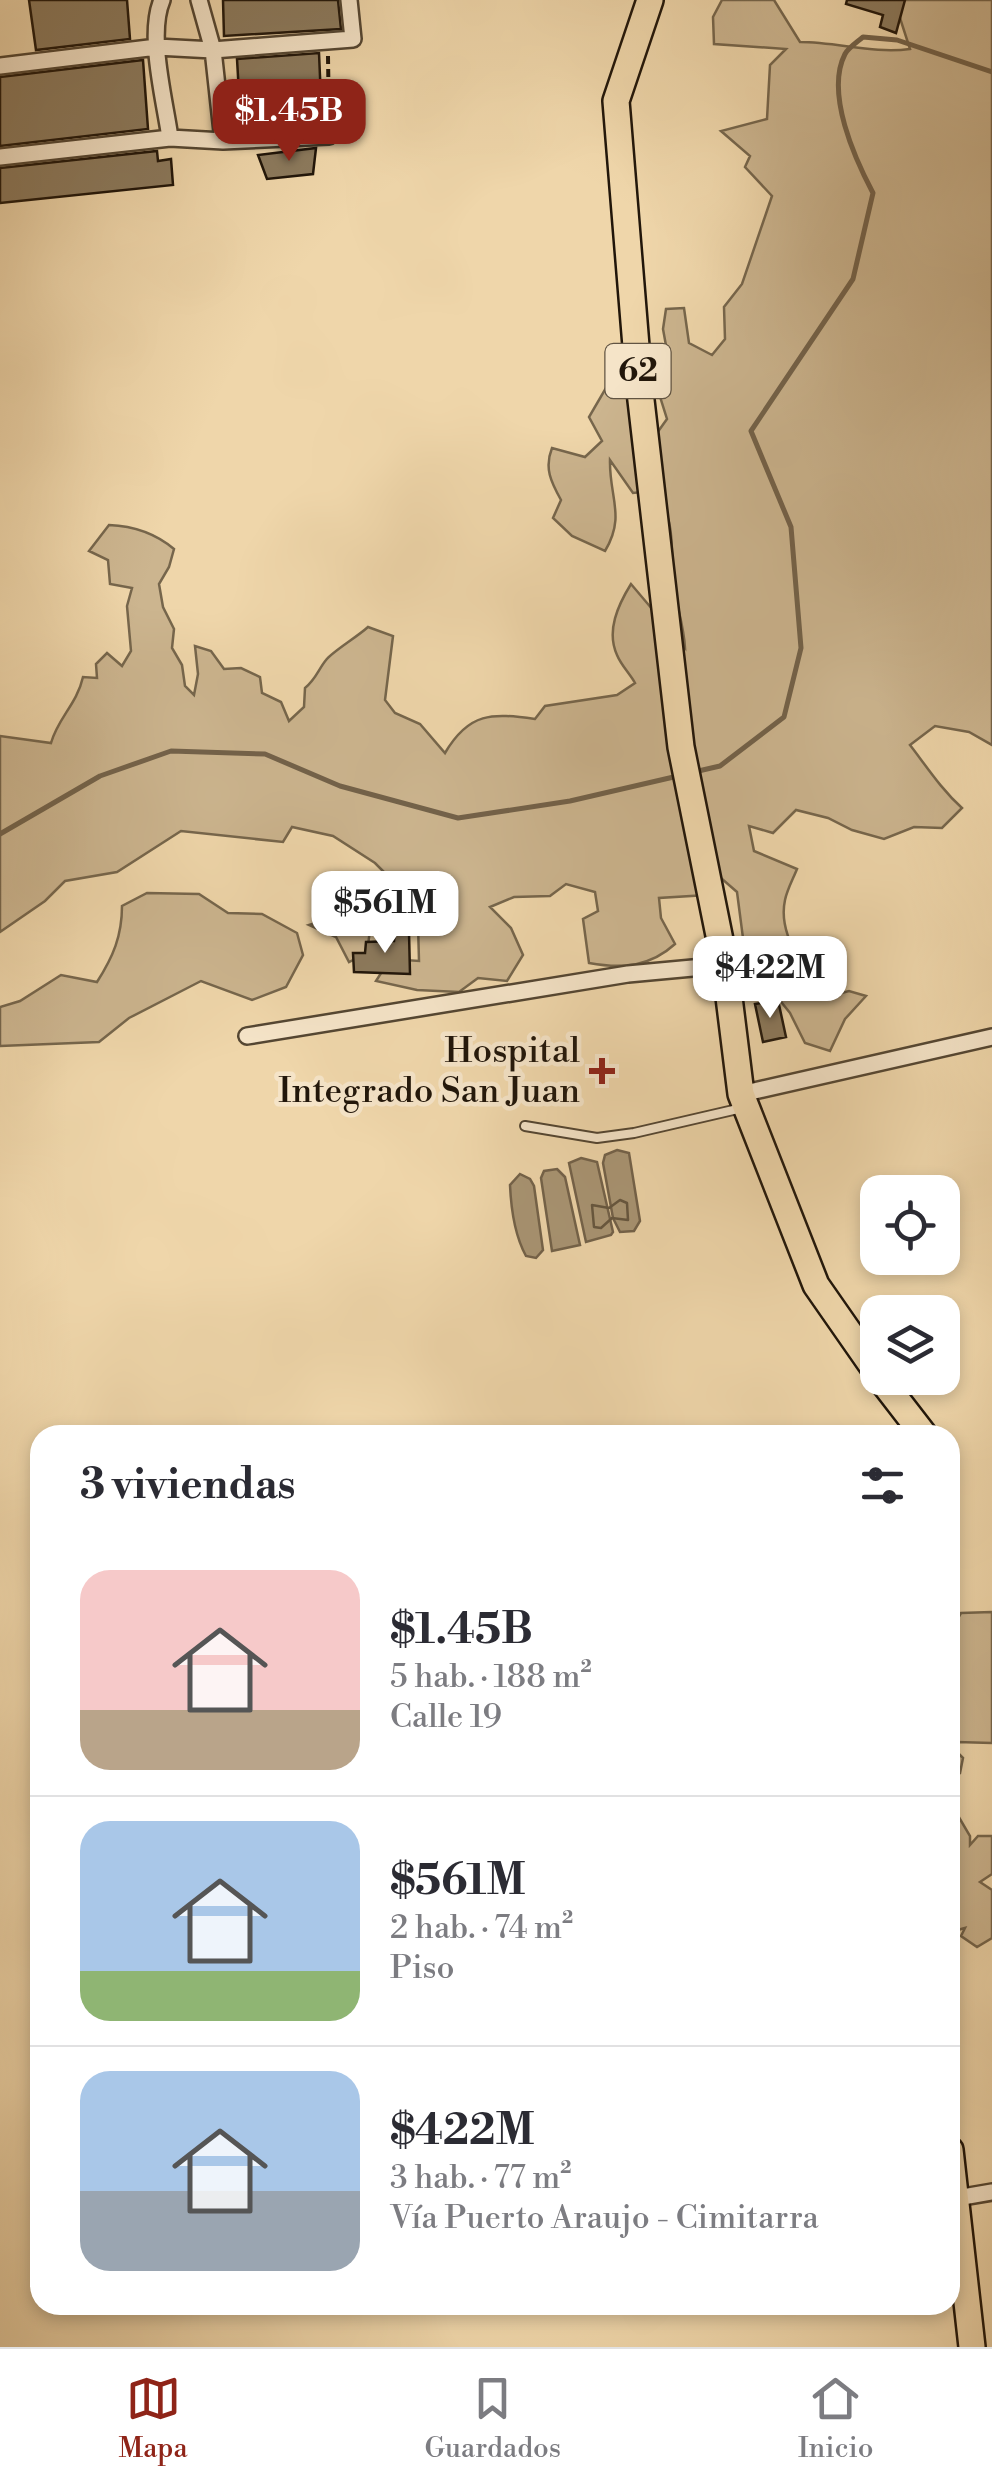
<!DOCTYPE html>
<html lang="es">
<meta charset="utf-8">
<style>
:root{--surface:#fff;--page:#f7f7f7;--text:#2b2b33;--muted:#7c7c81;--line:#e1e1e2;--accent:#8f2418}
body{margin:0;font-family:"Libre Bodoni",serif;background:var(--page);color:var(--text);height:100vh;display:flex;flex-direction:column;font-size:38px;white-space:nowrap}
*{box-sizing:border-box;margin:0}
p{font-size:32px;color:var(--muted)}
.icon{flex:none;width:55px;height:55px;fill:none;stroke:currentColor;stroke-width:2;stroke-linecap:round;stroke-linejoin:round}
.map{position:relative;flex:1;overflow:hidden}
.panel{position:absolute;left:30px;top:1425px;width:930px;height:890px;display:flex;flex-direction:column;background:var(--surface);border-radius:30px;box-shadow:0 5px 15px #0003}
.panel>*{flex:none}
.buttons{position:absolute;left:860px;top:1175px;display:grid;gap:20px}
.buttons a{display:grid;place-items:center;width:100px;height:100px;border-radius:20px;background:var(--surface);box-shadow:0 5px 15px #0003;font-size:50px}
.price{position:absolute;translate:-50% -85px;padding:0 22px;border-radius:20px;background:#fff;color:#222;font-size:32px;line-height:65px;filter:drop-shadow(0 2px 5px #0008)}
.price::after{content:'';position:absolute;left:50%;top:60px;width:30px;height:22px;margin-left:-15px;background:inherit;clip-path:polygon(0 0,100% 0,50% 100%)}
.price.active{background:var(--accent);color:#fff}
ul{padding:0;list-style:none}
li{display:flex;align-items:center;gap:30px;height:250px;padding:0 50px}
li+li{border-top:2px solid var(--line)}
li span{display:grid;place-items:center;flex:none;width:280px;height:200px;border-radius:30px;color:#555}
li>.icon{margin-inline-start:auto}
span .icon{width:120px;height:120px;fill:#fffc;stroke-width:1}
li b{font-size:42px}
h2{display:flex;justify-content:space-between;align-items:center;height:120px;padding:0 50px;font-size:42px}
.tabs{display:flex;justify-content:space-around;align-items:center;height:140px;border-top:2px solid var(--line);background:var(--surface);font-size:28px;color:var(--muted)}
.tabs a{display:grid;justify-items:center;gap:5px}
.tabs .active{color:var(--accent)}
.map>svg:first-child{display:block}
</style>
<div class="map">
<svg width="992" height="2347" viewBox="0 0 992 2347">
<rect width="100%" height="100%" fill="#efd6aa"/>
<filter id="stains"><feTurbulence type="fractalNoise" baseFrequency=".002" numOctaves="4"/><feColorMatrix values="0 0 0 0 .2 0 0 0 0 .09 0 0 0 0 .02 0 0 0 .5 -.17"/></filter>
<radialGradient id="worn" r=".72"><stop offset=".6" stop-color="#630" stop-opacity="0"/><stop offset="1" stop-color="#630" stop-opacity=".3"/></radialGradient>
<path fill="#ccb58f" stroke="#76664c" stroke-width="2.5" d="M 722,0 L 774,0 L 800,42 C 838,42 873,54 910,49 L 899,15 L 901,0 L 992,0 L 992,745 L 969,732 L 935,726 L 910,745 C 927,767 941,789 962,808 L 942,828 L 914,827 L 884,839 L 852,830 L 828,818 L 796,810 L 773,833 L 749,826 L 754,851 L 797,869 C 793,879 787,890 785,900 C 777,937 807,966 819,999 L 849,991 L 866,996 L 845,1019 L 830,1051 L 805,1043 L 790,1013 L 762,978 L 727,969 L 743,938 L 737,892 L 721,878 L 707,895 L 659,898 L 661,918 L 675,944 C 650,967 622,969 589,963 L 583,919 L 598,911 L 595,892 L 566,884 L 550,896 L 514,897 L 490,907 L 511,928 L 523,955 L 507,981 L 478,978 L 459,992 L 417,990 L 376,981 L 390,959 L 419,961 L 418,924 L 401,921 L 370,930 L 367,953 L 349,962 L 336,937 L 309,925 L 338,916 L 344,893 L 374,901 L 398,886 L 375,863 L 333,836 L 292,827 L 283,842 L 181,831 L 117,872 L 65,881 L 45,901 L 0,932 L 0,736 L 51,743 C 58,718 77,704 83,677 L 97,678 L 96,664 L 107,653 L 122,666 L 131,651 L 127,606 L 132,588 L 110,584 L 108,560 L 89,551 L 109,525 C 134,526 155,533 174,549 L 169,567 L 159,584 L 163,607 L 174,629 L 172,648 L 182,665 L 185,686 L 194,695 L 198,674 L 195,646 L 211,651 L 224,669 L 241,668 L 260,677 L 262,693 L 281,702 L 289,721 L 304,707 L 305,688 C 316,679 318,670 326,660 C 332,652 357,637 368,627 L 393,636 L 385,700 L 395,713 L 420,724 L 445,753 C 469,712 492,713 535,719 L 545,706 L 617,695 L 635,683 C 630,674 621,665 617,655 C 606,631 618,605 631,584 L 685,648 C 684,626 677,608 674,587 C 669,551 679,519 652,491 L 633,493 L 610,460 C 609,497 626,516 605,551 L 572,536 L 553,518 L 561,500 C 551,482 544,468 552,448 L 585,457 L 602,441 L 589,417 L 617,369 L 641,370 L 657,433 L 667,419 L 657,387 L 669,362 L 663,329 L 666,309 L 684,308 L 689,343 L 712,355 L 725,339 L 724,307 L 742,284 L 772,196 L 745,167 L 750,156 L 721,131 L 767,119 L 770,65 L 786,49 L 714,44 L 713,17 Z
M 147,893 L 199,894 L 228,913 L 262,914 L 297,933 L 303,955 L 286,987 L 252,1000 L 201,981 L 129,1018 L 99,1042 L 0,1046 L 0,1007 L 20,1001 L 61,975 L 97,982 C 113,957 122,936 122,906 Z
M 992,1612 L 992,1743 L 957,1742 L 955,1750 L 963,1758 L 960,1773 L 951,1774 L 950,1777 L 950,1632 L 961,1613 Z
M 950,1802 L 970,1836 L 970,1845 L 978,1836 L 992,1836 L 992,1874 L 980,1882 L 992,1890 L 992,1938 L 977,1947 L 961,1936 L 965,1928 L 950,1932 Z"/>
<path fill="#a99574" stroke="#73624a" stroke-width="2.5" d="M 617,1150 L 629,1153 L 640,1221 L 634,1231 L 620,1232 L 613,1218 L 603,1163 L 605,1155 Z
M 581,1158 L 597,1162 L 613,1232 L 611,1235 L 586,1242 L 569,1163 Z
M 557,1169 L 565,1177 L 580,1245 L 552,1251 L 541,1178 L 544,1171 Z
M 520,1174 L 530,1179 L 534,1186 L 543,1250 L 536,1258 L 526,1256 C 515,1236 511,1208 510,1185 Z"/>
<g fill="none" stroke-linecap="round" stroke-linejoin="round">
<path stroke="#65563f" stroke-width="2.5" d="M 620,1200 L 627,1203 L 628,1220 L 612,1218 L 601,1228 L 594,1227 L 592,1205 L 609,1208 Z"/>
<path stroke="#73624a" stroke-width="5" d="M 694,772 L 720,766 L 784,717 L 801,648 L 791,527 L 751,431 L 853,279 L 873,193 C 855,159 825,93 845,54 C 848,48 857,42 863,37 L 897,40 L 992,72
M 0,834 L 100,776 L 171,751 L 265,754 L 340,786 L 458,818 L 570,801 L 678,776"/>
</g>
<path fill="#8c7a5d" stroke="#21160a" stroke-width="2.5" d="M 29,0 L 127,0 L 130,39 L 36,50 Z
M 223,0 L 338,0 L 341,29 L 224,36 Z
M 847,0 L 905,0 L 896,33 L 880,27 L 883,15 L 846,4 Z
M 319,53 L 322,123 L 241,128 L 237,59 Z
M 143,60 L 148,129 L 0,146 L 0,77 Z
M 316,148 L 313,174 L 267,179 L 258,155 Z
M 157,151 L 158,161 L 171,159 L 173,185 L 0,203 L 0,168 Z
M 395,932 L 409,932 L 410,974 L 354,972 L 353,953 L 365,953 L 366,942 L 394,941 Z
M 778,1000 L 786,1037 L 763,1042 L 755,1004 Z"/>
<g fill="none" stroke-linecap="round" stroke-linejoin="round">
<g stroke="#544632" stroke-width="12">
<path id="service" d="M 525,1126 L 597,1138 L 634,1133 L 742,1108"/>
</g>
<g stroke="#544632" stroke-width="20">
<path id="minor" d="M 162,0 C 147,35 165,101 170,138
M 199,0 L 213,50 L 223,141
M 0,66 L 157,47 L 213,50 L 353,39 L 349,0
M 0,157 L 170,138 L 223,141 L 329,136
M 247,1036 L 628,974 L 725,965
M 741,1094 L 992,1037
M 957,2198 L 992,2192"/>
</g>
<g stroke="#21160a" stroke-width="30">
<path id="primary" d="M 650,0 L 616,101 L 639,383 L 681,747 L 725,965 L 741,1094 L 816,1285 L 878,1374
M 880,1378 L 924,1435
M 950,2150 L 972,2347"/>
</g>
<path stroke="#21160a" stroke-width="4" stroke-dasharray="8 5" stroke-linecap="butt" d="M 328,56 L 329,122"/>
<use href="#service" stroke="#f5e4c8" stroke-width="8"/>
<use href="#minor" stroke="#f5e4c8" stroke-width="15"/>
<use href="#primary" stroke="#efd6aa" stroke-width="25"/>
</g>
<path fill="#8f2418" stroke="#f5e4c8" stroke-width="4" d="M597 1056h10v10h10v10h-10v10h-10v-10h-10v-10h10z"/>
<g text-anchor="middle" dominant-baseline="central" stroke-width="9" stroke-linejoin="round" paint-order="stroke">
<rect fill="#f5e4c8" stroke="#615443" stroke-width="2.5" x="605.5" y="344" width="65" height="54" rx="8"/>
<g font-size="32" font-weight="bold" fill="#21160a">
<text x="638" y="371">62</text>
</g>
<g font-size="35" fill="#21160a" stroke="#f5e4c8" text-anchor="end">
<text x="580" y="1051">Hospital<tspan x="580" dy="40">Integrado San Juan</tspan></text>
</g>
</g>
<rect width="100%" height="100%" filter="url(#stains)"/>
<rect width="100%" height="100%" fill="url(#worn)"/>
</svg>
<div class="buttons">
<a><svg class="icon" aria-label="locate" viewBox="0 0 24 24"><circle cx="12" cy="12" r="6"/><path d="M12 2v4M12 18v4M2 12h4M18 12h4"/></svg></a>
<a><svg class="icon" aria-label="layers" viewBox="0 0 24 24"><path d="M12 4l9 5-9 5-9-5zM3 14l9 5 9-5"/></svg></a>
</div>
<b class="price active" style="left:289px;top:164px">$1.45B</b>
<b class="price" style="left:385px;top:956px">$561M</b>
<b class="price" style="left:770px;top:1021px">$422M</b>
<section class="panel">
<h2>3 viviendas<svg class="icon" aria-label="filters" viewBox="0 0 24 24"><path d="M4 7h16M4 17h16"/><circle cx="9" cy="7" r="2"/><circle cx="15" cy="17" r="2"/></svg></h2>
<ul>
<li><span style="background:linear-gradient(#f6c9c9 70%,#b9a48a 0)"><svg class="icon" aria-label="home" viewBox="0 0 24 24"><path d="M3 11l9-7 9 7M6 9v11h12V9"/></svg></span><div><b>$1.45B</b><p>5 hab. · 188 m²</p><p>Calle 19</p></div></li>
<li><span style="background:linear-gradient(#a9c7e8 75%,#8fb573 0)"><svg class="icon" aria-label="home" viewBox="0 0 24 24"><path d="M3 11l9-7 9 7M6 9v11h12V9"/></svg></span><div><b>$561M</b><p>2 hab. · 74 m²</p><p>Piso</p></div></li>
<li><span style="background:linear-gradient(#a9c7e8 60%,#9aa5b1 0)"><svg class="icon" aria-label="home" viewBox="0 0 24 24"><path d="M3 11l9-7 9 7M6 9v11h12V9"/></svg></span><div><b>$422M</b><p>3 hab. · 77 m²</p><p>Vía Puerto Araujo - Cimitarra</p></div></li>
</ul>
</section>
</div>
<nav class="tabs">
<a class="active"><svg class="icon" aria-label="map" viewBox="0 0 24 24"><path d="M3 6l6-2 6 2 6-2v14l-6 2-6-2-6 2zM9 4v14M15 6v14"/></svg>Mapa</a>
<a><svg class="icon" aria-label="saved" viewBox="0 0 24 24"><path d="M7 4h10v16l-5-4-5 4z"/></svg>Guardados</a>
<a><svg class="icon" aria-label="home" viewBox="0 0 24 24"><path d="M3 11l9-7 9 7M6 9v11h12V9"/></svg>Inicio</a>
</nav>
